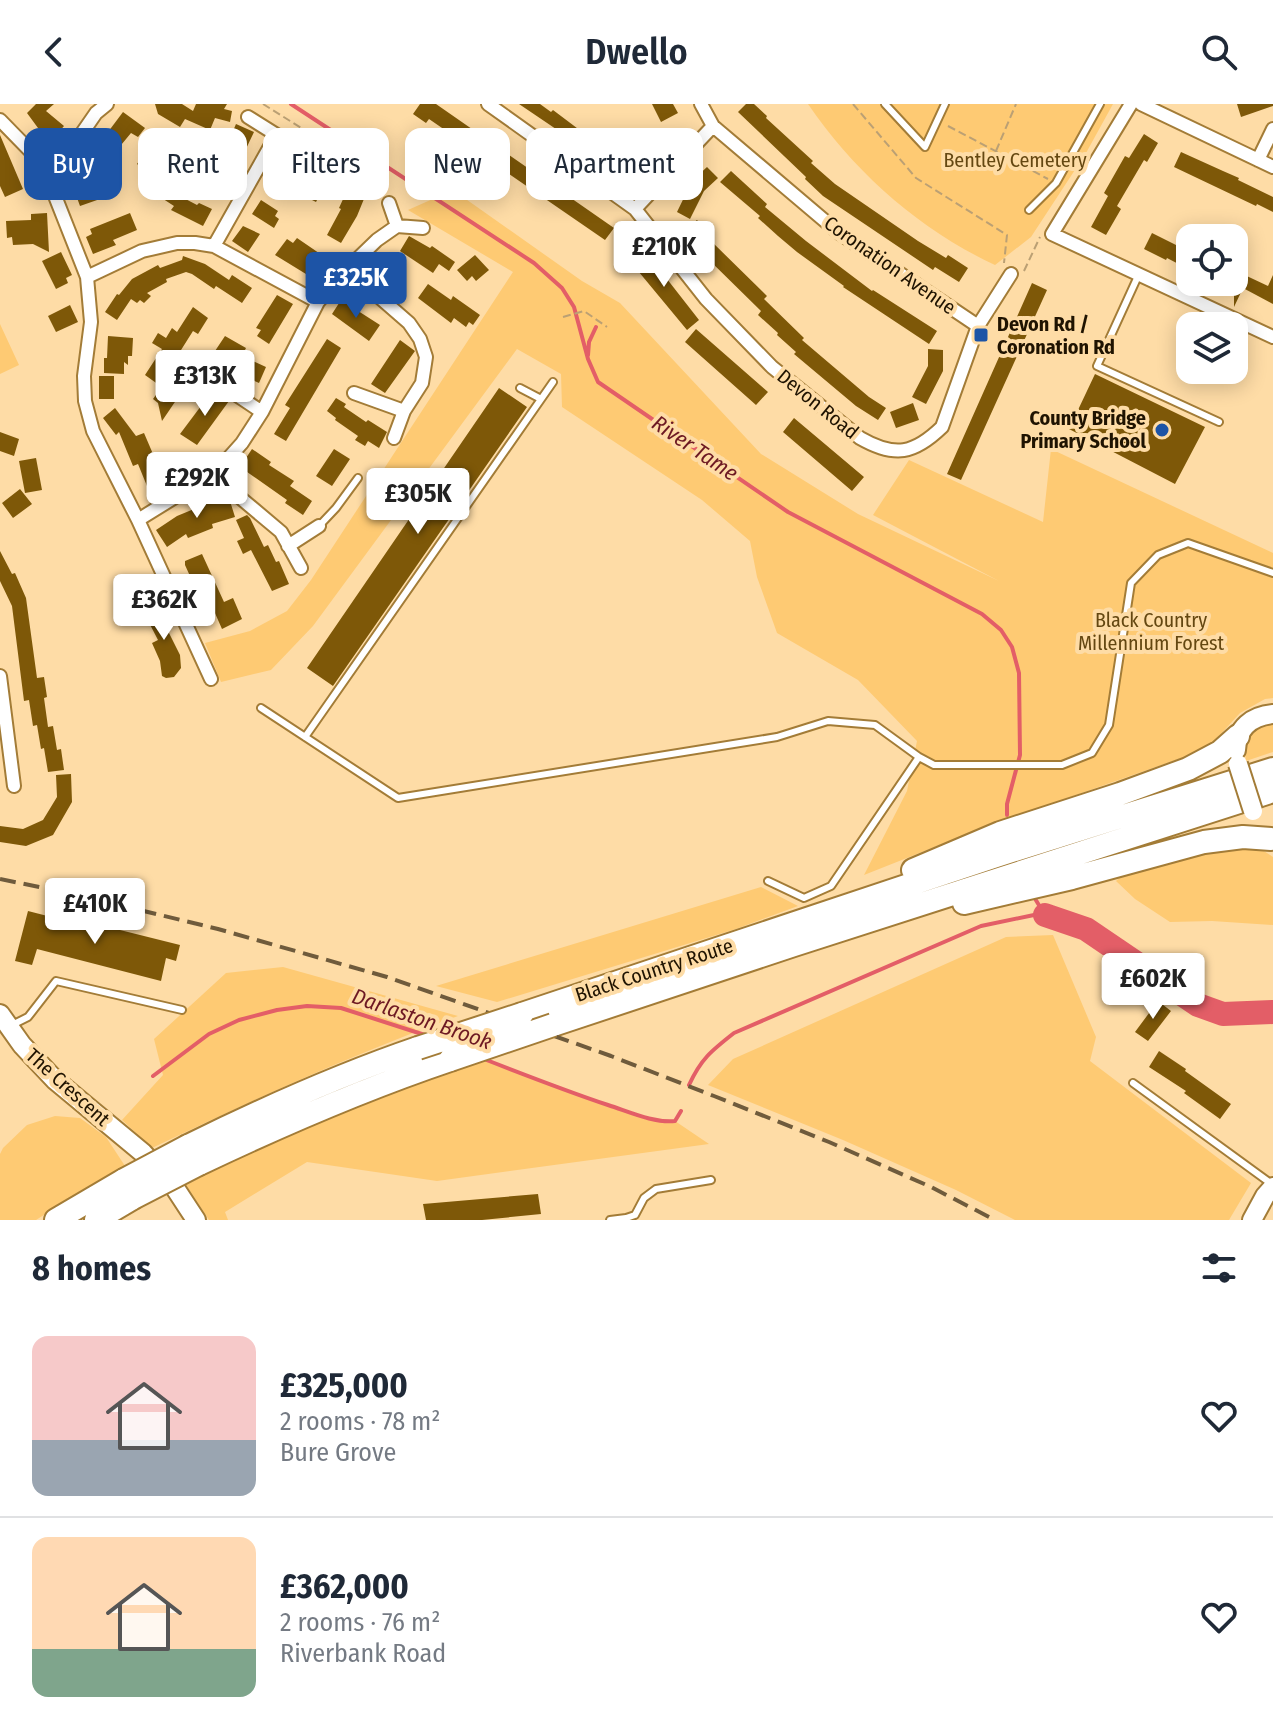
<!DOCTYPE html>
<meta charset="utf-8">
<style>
:root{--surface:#fff;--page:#f2f2f3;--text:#1f2937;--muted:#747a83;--line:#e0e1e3;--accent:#1d54a6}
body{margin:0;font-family:"Fira Sans Condensed",sans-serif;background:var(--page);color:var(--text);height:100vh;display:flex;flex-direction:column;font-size:30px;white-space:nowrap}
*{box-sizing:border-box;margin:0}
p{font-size:26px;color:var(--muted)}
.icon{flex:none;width:44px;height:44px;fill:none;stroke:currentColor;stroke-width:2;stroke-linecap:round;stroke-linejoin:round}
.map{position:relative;height:1116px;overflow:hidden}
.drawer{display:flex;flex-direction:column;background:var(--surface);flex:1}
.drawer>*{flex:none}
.hud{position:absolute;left:24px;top:24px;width:800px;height:72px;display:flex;gap:16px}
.buttons{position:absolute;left:1176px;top:120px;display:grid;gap:16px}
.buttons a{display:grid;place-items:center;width:72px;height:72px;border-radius:16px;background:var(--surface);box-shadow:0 4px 20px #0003;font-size:40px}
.price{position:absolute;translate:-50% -68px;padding:0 18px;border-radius:8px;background:#fff;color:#222;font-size:26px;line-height:52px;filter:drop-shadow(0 2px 4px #0008)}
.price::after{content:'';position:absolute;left:50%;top:48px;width:24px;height:18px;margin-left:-12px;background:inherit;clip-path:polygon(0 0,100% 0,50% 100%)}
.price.on{background:var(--accent);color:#fff}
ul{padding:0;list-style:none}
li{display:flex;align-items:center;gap:24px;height:200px;padding:0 32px}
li+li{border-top:2px solid var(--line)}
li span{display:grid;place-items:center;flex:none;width:224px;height:160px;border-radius:16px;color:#555}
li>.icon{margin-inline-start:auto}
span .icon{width:96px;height:96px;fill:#fffc;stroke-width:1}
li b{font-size:34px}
h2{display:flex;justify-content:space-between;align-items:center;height:96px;padding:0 32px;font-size:34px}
.pill{padding:0 28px;border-radius:16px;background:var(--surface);box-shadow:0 4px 20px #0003;font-size:28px;line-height:72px}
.pill.on{background:var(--accent);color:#fff}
header{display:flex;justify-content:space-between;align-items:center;height:104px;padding:0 32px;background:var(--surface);font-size:36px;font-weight:600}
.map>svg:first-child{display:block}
</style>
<header><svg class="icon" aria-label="back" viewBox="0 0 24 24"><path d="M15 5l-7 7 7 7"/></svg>Dwello<svg class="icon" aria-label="search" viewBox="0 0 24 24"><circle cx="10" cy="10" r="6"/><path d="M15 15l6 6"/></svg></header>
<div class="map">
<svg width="1273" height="1116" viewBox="0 0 1273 1116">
<rect width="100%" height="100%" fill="#fedca6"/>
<path fill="#feca73" d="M 808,0 L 1113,0 L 1086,49 L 1031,133 L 995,161 C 920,126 855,69 808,0 Z
M 453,86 L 582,177 L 620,199 L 761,350 L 858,410 L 999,477 L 873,411 L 909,356 L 1043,418 L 1051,345 L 1273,449 L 1273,594 L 1265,595 L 1240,609 L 1207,645 L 985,723 L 864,771 L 907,687 L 917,637 L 858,576 L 777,529 L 757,473 L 750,437 L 702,396 L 562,303 L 561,270 L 517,245 L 313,522 L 271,566 L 221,578 L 205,539 L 250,527 L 287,507 L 311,476 L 513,168 L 408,106 Z
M 0,220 L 19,261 L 0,270 Z
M 1273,618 L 1273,648 L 1246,657 C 1242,633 1251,623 1273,618 Z
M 1226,742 L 1256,742 L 1273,753 L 1273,821 L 1212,817 L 1170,818 L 1135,795 L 1116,777 L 1122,771 Z
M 761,783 L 798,802 L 736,825 L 497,898 L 436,882 Z
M 1053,831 L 1096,933 L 1090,957 L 1251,1079 L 1229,1116 L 1015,1116 L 956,1086 L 843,1036 L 708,981 L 733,955 L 1006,833 Z
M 283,863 L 458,912 C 354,950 252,996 152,1044 L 122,1016 L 163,971 L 154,935 L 226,869 Z
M 482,954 L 563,986 L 646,1014 L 666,1018 L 675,1017 L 709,1040 L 437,1077 L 307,1058 L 225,1108 L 228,1116 L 209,1116 L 186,1081 L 277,1033 L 375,991 Z
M 55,1012 L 80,1014 L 106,1033 L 125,1062 L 75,1091 L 36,1116 L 0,1116 L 0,1050 L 3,1044 L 27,1021 Z"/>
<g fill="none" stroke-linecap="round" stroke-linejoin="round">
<path stroke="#e35e67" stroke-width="4" d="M 291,0 L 534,159 L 562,184 L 574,203 L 588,255 L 598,278 L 788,408 L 982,510 L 1001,526 L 1012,543 L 1019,569 L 1020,651 L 1007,700 L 1007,711
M 588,251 L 589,238 L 596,223
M 1034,793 L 1045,811
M 484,955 C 525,971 566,987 608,1001 C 630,1008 653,1019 675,1017 L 681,1007
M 153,972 L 209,930 L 239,916 L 277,906 L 307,902 L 341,904 L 428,932
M 689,981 C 701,955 711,947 734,929 L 981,822 L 1034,811 L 1045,811"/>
<path stroke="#e35e67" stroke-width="24" d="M 1045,811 L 1086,825 L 1198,901 L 1223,910 L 1273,908"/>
</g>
<path fill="#7e5808" d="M 36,0 L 54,0 L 46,7 L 64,22 L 53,35 L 38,24 L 27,9 Z
M 155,0 L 182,0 L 193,7 L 196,0 L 227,0 L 224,5 L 232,7 L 230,18 L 215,14 L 210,26 L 185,15 L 180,23 L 158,10 Z
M 420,0 L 436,0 L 614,124 L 605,136 L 429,15 L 426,19 L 413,10 Z
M 519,0 L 540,0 L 551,8 L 553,6 L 614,52 L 605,62 L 584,44 Z
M 652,0 L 673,0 L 678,9 L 661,18 Z
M 746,0 L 754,0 L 767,12 L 766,14 L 813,57 L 811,59 L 835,80 L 918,137 L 946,154 L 948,151 L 968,164 L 959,178 L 935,163 L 933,166 L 823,92 L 805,75 L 806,73 L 738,8 Z
M 1237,0 L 1273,0 L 1273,2 L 1241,13 Z
M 123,8 L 145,24 L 138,33 L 131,29 L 107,58 L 100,53 L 90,67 L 100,95 L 80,102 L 72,80 L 68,80 L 68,75 L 66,75 L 66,59 L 79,59 L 89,45 L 92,47 L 101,35 L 102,36 Z
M 236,20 L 254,28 L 244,49 L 241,47 L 228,68 L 216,84 L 199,71 L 209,58 L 210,60 L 221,41 L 226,43 Z
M 659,24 L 670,35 L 642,62 L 622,70 L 617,55 L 646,44 L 642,40 Z
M 1144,30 L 1158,39 L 1147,58 L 1144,56 L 1117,102 L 1121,105 L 1106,131 L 1091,123 L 1108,92 L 1104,89 L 1125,52 L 1129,54 Z
M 0,31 L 23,85 L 5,93 L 0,82 Z
M 146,47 L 163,58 L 153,72 L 137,60 Z
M 1181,48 L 1223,67 L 1239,74 L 1238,76 L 1273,93 L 1273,108 L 1257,100 L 1256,102 L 1174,63 Z
M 274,53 L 308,74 L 309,72 L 325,80 L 316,98 L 296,88 L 295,89 L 265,69 Z
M 707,63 L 718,74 L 704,87 L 690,115 L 677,108 L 692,77 Z
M 731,67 L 767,100 L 765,103 L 806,137 L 872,187 L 873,186 L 937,227 L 929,240 L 843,183 L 844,182 L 797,148 L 778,132 L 758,114 L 760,112 L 720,78 Z
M 161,77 L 178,88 L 176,90 L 197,101 L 199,99 L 212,105 L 203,122 L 171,106 L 174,102 L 154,89 Z
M 349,82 L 366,90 L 357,112 L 341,139 L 327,131 L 341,105 L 339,104 Z
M 261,96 L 278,107 L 275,112 L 279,115 L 274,124 L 252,110 Z
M 47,109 L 49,148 L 33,140 L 13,141 L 12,133 L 7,134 L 6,117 L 31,116 L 31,110 Z
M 130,109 L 137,126 L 113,136 L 116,141 L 93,150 L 86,133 L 92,130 L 90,125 Z
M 697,116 L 712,134 L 710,136 L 767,192 L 764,195 L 804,234 L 802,236 L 869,293 L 886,304 L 878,316 L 856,302 L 794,250 L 796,248 L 777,231 L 778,229 L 758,211 L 761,207 L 705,152 L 684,126 Z
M 243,122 L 260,130 L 248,148 L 232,137 Z
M 1152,129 L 1190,148 L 1190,166 L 1167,154 L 1166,156 L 1144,145 Z
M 409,132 L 430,144 L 432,142 L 455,158 L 449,167 L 439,160 L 433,169 L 400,147 Z
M 297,134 L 332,158 L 319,178 L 275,151 L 287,135 L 293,139 Z
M 642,144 L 649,152 L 647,154 L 667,175 L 699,216 L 687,226 L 629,156 Z
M 61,148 L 72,171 L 66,174 L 68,179 L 56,185 L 42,157 Z
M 475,151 L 489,166 L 476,177 L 472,172 L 467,177 L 457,166 Z
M 183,152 L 205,160 L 229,176 L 232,171 L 252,184 L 242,199 L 216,182 L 214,185 L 192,170 L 186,168 L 166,175 L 167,178 L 147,189 L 151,192 L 144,199 L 140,196 L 137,199 L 131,195 L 117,216 L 105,208 L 117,190 L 119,191 L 132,175 L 158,161 L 160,164 L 182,156 Z
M 1234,166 L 1268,182 L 1273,171 L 1273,200 L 1243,184 L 1234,203 Z
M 385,167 L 400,177 L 392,190 L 377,179 Z
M 1032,179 L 1047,186 L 961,376 L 947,370 Z
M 428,180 L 451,196 L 453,192 L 480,211 L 473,221 L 469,218 L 466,223 L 454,214 L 451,219 L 418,194 Z
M 277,191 L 293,200 L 269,240 L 257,232 L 261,226 L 256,224 Z
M 341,196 L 380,221 L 369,237 L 332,210 Z
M 70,201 L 78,218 L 56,228 L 48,212 Z
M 193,203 L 208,214 L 198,230 L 193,227 L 159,281 L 145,271 L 162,245 L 152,239 L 158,229 L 166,234 L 172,224 L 177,228 Z
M 696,225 L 768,288 L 756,301 L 685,238 Z
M 108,232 L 133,234 L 132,252 L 128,252 L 128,261 L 124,258 L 124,270 L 104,269 L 104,254 L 107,254 Z
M 225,232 L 246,244 L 242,252 L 266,263 L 259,279 L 240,270 L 243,264 L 215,247 Z
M 327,235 L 341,244 L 286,337 L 274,330 L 290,304 L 285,301 Z
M 400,236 L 415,247 L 385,289 L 371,280 Z
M 928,245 L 943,246 L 943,267 L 926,300 L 912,293 L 928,262 Z
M 1095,270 L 1205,323 L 1175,380 L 1069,325 Z
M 99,272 L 114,272 L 114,295 L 99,295 Z
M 163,281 L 179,292 L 162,317 L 158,299 L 153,295 Z
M 499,284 L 527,303 L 333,582 L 307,564 Z
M 213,286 L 229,297 L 197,341 L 180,330 Z
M 336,294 L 346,300 L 344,303 L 366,318 L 368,316 L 387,328 L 379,344 L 368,337 L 365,342 L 355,336 L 358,332 L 335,316 L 336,314 L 327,307 Z
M 913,299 L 919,316 L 896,324 L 890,308 Z
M 115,304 L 136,332 L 144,329 L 156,357 L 160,356 L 169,379 L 149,387 L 138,360 L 133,362 L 119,328 L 116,331 L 103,314 Z
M 794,314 L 864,373 L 852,387 L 783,328 Z
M 0,328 L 19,335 L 14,352 L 0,347 Z
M 252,345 L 271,358 L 269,361 L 294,377 L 290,382 L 312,397 L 303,411 L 285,399 L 287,396 L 240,363 Z
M 334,345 L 350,355 L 332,382 L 316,372 Z
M 36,354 L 42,386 L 25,389 L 19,357 Z
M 20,385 L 32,400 L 13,414 L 2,399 Z
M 225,390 L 230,397 L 235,413 L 212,420 L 213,424 L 188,434 L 186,430 L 167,443 L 156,426 L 177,412 L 194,405 L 193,402 Z
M 247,411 L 250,414 L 264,443 L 268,441 L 276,458 L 279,457 L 289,480 L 272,487 L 251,446 L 243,450 L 237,437 L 244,434 L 236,416 Z
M 0,447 L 12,470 L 15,469 L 26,494 L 37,574 L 44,573 L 47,593 L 44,594 L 48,623 L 53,622 L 57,646 L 61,645 L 64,666 L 48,668 L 44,644 L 41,645 L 37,621 L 33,622 L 29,596 L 24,597 L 12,502 L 0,477 Z
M 202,450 L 224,498 L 233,494 L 242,515 L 222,525 L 211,500 L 204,503 L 185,461 L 185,457 Z
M 160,499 L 170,518 L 165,521 L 180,551 L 181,564 L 174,573 L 166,574 L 162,572 L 160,557 L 152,539 L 158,536 L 143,507 Z
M 71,670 L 72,698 L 53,731 L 26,742 L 0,738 L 0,722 L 23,725 L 43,716 L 57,693 L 56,671 Z
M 28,807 L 102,826 L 104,822 L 180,841 L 176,857 L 166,854 L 161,877 L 37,845 L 32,861 L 15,857 Z
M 1158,897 L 1171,907 L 1148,937 L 1135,928 Z
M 1159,947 L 1186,965 L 1185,967 L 1231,1000 L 1220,1015 L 1184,989 L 1186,987 L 1149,963 Z
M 538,1090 L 541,1110 L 482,1116 L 426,1116 L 423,1100 Z"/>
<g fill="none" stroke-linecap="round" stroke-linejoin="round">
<g stroke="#a37c37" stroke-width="10">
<path id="lane" d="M 885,0 L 925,43 L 945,0
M 1029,106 L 1056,79 L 1100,0
M 1139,170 L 1097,262 L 1219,318
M 520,284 L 541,295
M 319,422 L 336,404 L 358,374
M 261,604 L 398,694 L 777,633 L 828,617 L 875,621 L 919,653 L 934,661 L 1062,661 L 1092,649 L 1109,621 L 1131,479 L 1158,451 L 1188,439 L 1273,469
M 305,633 L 553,278
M 768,777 L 804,794 L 831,782 L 919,653
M 12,921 L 28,913 L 56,877 L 182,906
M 1133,979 L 1273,1081
M 610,1116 L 626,1114 L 635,1111 L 644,1094 L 656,1085 L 711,1076"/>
</g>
<g stroke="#a37c37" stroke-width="16">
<path id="street" d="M 488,0 L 635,105 L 706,195 L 772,263 L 860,334 C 895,354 914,350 942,323 L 978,222 L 1011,170
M 701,0 L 713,22 L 838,128 L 978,222
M 1131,0 L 1052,130 L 1273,233
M 1141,0 L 1273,63
M 248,13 L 307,50
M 0,16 L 42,59 L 87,173 L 91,218 L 84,272 L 85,297 L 93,327 L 138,416 L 211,575
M 1258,56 L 1273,25
M 42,59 L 78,35 L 96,9 L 107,0
M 389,99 L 397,122 L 423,124
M 635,105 L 713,22
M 214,142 L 276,32
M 347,165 L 409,219 L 420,235 L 426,253 L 422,279 L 404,307 L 394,334
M 87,173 L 142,147 L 177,139 L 195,139 L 214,142 L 318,198
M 179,269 L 207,271 L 262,308
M 354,289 L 404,307
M 217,367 L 237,391 L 281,428 L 301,464
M 138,416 L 217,367 L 242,339 L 262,308 L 318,198 L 347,165 L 377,136 L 397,122
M 288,442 L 319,422
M 0,572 L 14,682"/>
</g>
<g stroke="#a37c37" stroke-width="22">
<path id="secondary" d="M 1236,646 C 1237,623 1252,612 1273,610
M 0,910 L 22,941 L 55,976 L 143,1049 L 175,1084 L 196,1116
M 1252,1116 L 1265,1092 L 1273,1083"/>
</g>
<g stroke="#a37c37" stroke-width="26">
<path id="highway" d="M 913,766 L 1000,729 L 1120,690 L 1188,665 L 1220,648 L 1238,632
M 964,799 L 1072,774 L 1204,738 L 1243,733 L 1271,735
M 522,910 L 996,752 L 1273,665
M 553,921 L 794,841 L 1273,687
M 188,1042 C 263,1005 339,971 418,944
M 199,1060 C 281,1021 364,985 450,956
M 56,1116 L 124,1076
M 96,1116 L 133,1094"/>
</g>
<path stroke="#bba074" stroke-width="2" stroke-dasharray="8 4" stroke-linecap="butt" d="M 263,0 L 373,69 L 383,87
M 853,0 L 916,74 L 1007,131 L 1004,159
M 948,22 L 1048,75
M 996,47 L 1016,0
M 1024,167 L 1040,133
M 563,213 L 584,207 L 607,223"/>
<use href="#lane" stroke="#fff" stroke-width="6"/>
<use href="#street" stroke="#fff" stroke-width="12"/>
<use href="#secondary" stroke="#fff" stroke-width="18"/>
<use href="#highway" stroke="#fff" stroke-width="22"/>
<path stroke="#6f5b3c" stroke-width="4" stroke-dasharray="16 8" stroke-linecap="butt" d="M 0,775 L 69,789 L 218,825 L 387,873 L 611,952 L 714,992 L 829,1038 L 931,1083 L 995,1116"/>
<g stroke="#a37c37" stroke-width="22" stroke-linecap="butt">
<path id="secondary-bridge" d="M 1238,660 L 1253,707"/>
</g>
<g stroke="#a37c37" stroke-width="26" stroke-linecap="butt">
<path id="highway-bridge" d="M 418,944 L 522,910
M 450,956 L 553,921
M 124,1076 L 188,1042
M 133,1094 L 199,1060"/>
</g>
<use href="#secondary-bridge" stroke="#fff" stroke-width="18"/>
<use href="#highway-bridge" stroke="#fff" stroke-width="22"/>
</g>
<g fill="#1d54a6" stroke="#fedca6" stroke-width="3">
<rect x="973" y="223" width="16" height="16" rx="4"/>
<circle cx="1162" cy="326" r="8"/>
</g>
<g text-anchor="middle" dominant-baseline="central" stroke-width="8" stroke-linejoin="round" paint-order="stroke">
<g font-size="20" fill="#644711" stroke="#fedca6">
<text x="1015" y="56">Bentley Cemetery</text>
<text x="1151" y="516">Black Country<tspan x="1151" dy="23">Millennium Forest</tspan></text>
</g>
<g font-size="20" fill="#1f1301" stroke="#fedca6">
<text transform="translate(890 161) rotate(35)">Coronation Avenue</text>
<text transform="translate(818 300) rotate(39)">Devon Road</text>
<text transform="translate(654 866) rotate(-18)">Black Country Route</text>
<text transform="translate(68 983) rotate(42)">The Crescent</text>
</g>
<g font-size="20" font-weight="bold" fill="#1f1301" stroke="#fedca6" text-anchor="start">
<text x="997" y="220">Devon Rd /<tspan x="997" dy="23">Coronation Rd</tspan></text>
<text x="1146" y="314" text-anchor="end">County Bridge<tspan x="1146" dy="23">Primary School</tspan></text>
</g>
<g font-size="22" font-style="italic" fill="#6d1923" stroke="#fedca6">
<text transform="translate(695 344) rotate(34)">River Tame</text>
<text transform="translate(422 915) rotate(19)">Darlaston Brook</text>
</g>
</g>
</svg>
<div class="buttons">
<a><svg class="icon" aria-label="locate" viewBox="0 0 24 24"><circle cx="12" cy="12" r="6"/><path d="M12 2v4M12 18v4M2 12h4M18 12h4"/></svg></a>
<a><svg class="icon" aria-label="layers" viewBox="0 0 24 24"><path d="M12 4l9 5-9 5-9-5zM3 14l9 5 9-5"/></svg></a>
</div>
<b class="price" style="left:664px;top:185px">£210K</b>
<b class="price on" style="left:356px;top:216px">£325K</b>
<b class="price" style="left:205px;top:314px">£313K</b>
<b class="price" style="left:197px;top:416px">£292K</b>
<b class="price" style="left:418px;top:432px">£305K</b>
<b class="price" style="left:164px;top:538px">£362K</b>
<b class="price" style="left:95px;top:842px">£410K</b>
<b class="price" style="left:1153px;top:917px">£602K</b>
<div class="hud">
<a class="pill on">Buy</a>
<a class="pill">Rent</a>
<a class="pill">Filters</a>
<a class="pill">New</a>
<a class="pill">Apartment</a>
</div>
</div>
<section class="drawer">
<h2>8 homes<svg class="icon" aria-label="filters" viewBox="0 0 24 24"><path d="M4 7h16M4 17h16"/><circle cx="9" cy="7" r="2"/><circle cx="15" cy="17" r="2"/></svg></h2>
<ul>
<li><span style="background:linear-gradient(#f6c9c9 65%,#9aa5b1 0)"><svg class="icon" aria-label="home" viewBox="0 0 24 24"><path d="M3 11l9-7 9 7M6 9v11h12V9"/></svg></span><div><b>£325,000</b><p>2 rooms · 78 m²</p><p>Bure Grove</p></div><svg class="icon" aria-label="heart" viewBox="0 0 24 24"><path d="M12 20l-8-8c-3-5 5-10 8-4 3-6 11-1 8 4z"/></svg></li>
<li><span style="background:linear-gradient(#ffd9b3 70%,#7fa58c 0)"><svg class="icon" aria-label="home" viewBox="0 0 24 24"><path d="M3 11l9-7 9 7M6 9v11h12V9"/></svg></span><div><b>£362,000</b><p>2 rooms · 76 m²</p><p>Riverbank Road</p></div><svg class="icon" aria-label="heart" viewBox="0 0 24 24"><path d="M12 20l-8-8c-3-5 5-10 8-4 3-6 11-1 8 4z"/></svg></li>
</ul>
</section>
